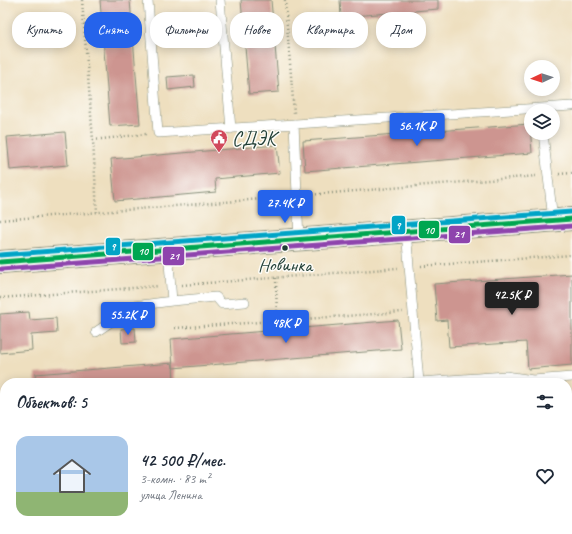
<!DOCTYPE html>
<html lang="ru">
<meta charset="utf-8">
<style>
:root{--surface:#fff;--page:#f6f6f7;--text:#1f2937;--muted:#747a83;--line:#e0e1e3;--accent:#2563eb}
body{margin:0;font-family:Caveat,sans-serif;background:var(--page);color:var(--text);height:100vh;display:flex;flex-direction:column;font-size:15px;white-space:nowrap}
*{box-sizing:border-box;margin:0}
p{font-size:13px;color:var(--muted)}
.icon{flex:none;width:22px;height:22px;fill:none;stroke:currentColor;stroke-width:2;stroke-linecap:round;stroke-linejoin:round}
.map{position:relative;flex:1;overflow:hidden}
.details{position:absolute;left:0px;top:378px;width:572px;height:156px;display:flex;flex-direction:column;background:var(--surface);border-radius:16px 16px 0 0;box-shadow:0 2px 10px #0003}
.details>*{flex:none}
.hud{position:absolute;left:12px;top:12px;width:548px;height:36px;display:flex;gap:8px}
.needle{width:26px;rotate:266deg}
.buttons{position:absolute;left:524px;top:60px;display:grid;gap:8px}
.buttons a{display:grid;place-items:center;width:36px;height:36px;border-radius:50%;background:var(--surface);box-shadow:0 2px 10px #0003;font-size:20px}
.price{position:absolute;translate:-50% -34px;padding:0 9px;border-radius:4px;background:var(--accent);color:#fff;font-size:13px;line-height:26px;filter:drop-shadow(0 1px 2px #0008)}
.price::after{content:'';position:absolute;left:50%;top:24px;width:12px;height:9px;margin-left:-6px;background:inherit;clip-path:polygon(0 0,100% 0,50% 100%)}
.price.selected{background:#222;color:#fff}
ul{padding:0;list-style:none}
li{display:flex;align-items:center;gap:12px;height:100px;padding:0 16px}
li+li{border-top:1px solid var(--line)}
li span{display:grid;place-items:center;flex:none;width:112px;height:80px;border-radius:12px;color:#555}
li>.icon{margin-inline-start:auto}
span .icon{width:48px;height:48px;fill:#fffc;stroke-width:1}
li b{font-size:17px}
h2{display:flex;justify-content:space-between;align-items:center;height:48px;padding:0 16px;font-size:17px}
.chip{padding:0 14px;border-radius:16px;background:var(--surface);box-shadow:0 2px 10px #0003;font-size:14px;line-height:36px}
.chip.selected{background:var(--accent);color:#fff}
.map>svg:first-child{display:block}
</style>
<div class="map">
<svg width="572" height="534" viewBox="0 0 572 534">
<rect width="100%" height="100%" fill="#fdfcf7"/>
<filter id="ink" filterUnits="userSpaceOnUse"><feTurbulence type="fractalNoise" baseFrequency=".025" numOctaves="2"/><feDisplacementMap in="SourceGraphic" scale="8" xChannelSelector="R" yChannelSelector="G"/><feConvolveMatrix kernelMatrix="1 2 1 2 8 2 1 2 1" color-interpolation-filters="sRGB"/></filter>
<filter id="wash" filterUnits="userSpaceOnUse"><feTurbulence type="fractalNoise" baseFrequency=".012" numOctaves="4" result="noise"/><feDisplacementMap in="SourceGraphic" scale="16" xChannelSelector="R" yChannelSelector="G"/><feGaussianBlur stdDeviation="0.9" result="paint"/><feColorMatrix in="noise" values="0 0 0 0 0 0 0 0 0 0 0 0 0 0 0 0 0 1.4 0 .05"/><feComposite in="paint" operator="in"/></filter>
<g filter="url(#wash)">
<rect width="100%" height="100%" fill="#eedfbf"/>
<g id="blocks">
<path fill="#cd9590" d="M 100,0 L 130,0 L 140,124 L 110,126 Z
M 241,0 L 271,0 L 279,92 L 249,94 Z
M 340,0 L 438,0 L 438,9 L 341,17 Z
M 194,75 L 195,87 L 168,90 L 167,77 Z
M 530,124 L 532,153 L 305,171 L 303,141 Z
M 65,132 L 68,165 L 10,170 L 7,137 Z
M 277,145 L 280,173 L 215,179 L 216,192 L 115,201 L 111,159 Z
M 572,274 L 572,365 L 528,369 L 526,342 L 449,347 L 447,320 L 437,321 L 434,284 Z
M 29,312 L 30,320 L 56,318 L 57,333 L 31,335 L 32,350 L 0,353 L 0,314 Z
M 398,320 L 401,349 L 173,368 L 171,339 Z
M 135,328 L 136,342 L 122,343 L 121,329 Z
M 173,363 L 174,383 L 36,383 L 35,374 Z"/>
</g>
</g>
<g filter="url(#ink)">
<use href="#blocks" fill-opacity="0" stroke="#868e7a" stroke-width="1"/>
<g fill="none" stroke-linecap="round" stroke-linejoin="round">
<g stroke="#868e7a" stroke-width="10">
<path id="lane" d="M 148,0 L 158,133 L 540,108 L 540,111
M 220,0 L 231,129
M 540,108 L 572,106
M 294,124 L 299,240
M 543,133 L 553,220
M 406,231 L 419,382
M 168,250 L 172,301 L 216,297 L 222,304 L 245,302
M 96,332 L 134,306 L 172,301
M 405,383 L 506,376 L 533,380 L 572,377
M 0,422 L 5,422
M 69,529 L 70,534
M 201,534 L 203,529
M 355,534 L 357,529
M 497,534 L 500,529"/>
</g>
<g stroke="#868e7a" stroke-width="24">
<path id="secondary" d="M 0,262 L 572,219"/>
</g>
<path stroke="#868e7a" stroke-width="2.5" stroke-dasharray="1 3" stroke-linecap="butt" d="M 82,0 L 93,140 L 97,212
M 285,0 L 294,113
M 93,140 L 146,134
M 559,174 L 572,173
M 308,195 L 536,176
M 0,220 L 287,197
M 421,266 L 572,255
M 276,278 L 277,321
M 182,285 L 398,268
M 0,298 L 159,286
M 175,328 L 403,312
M 567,445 L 572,448
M 0,492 L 4,534"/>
<use href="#lane" stroke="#fff" stroke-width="9"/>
<use href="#secondary" stroke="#fce5c4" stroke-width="22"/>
<g stroke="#fdfcf7" stroke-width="8">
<path id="bus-1" d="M 0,262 L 572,219"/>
</g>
<g stroke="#fdfcf7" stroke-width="8">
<path id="bus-2" d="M 1,269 L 572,226"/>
</g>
<g stroke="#fdfcf7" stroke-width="8">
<path id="bus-3" d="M 0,255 L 571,212"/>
</g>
<use href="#bus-1" stroke="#00a651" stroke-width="5"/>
<use href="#bus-2" stroke="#8e44ad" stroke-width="5"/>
<use href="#bus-3" stroke="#02a4c6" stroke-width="5"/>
</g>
</g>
<defs>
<g id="civic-pin" transform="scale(0.9)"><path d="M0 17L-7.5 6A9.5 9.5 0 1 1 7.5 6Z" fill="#d1495b" stroke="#fdfcf7"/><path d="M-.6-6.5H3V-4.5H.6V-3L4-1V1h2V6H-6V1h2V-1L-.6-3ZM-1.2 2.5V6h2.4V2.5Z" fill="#fff"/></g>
</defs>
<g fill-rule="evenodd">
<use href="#civic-pin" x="219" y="138"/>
</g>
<circle fill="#1f3d34" stroke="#fdfcf7" stroke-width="1.5" cx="285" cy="248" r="3.5"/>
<g text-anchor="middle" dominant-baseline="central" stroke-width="3" stroke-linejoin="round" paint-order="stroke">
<g font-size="19" fill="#1f3d34" stroke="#fdfcf7">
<text x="285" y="265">Новинка</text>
</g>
<g font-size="20" fill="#1f3d34" stroke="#fdfcf7" text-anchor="start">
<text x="232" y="138">СДЭК</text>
</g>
</g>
<g stroke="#fdfcf7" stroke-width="1.5">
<rect x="391" y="215" width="15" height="20" rx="4" fill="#02a4c6"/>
<rect x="418" y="220" width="22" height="19" rx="4" fill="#00a651"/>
<rect x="448" y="225" width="23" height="19" rx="4" fill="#8e44ad"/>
<rect x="105" y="237" width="16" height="19" rx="4" fill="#02a4c6"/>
<rect x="132" y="242" width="22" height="19" rx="4" fill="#00a651"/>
<rect x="162" y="246" width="23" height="20" rx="4" fill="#8e44ad"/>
</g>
<g font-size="11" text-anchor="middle" font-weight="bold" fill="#fff">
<text x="398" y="229">9</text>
<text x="429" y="234">10</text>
<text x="459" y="238">21</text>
<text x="113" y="250">9</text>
<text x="143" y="255">10</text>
<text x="174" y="260">21</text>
</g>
</svg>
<div class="buttons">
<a><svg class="needle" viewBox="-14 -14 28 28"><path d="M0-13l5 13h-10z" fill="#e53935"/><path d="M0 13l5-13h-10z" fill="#747a83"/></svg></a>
<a><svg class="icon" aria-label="layers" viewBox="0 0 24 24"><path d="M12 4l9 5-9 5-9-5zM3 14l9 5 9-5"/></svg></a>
</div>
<b class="price" style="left:417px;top:147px">56.1K ₽</b>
<b class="price" style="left:285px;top:224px">27.4K ₽</b>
<b class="price selected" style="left:512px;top:316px">42.5K ₽</b>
<b class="price" style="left:128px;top:336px">55.2K ₽</b>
<b class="price" style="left:286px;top:344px">48K ₽</b>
<div class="hud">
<a class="chip">Купить</a>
<a class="chip selected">Снять</a>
<a class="chip">Фильтры</a>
<a class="chip">Новое</a>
<a class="chip">Квартира</a>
<a class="chip">Дом</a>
</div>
<section class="details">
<h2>Объектов: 5<svg class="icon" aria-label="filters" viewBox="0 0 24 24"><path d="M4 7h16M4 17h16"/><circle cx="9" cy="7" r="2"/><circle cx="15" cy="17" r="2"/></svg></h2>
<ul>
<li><span style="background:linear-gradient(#a9c7e8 70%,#8fb573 0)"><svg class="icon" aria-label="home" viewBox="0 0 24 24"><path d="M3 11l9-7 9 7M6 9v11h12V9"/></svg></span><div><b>42 500 ₽/мес.</b><p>3-комн. · 83 m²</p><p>улица Ленина</p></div><svg class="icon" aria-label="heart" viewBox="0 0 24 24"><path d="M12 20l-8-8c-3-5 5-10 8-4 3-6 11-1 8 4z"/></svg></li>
</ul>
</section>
</div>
